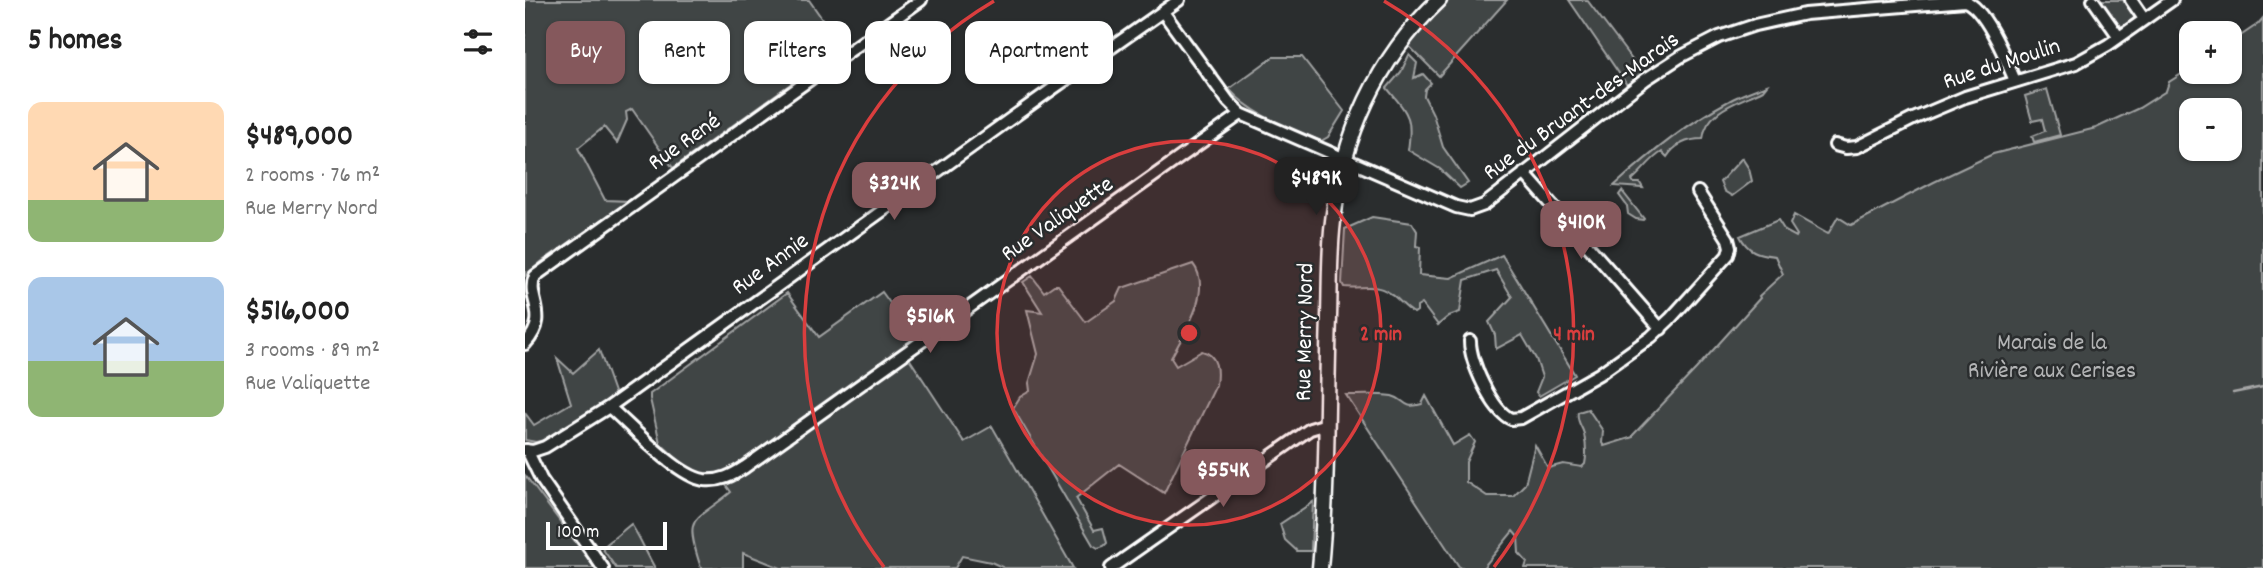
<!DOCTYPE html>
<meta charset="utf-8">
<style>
:root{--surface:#fff;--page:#f2f2f2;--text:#222;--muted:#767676;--accent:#85585c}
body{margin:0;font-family:Dekko,sans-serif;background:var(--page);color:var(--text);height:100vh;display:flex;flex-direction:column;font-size:26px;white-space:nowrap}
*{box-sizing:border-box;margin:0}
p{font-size:23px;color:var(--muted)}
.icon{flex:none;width:38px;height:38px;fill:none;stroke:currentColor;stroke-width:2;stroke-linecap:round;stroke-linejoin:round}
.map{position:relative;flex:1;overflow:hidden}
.drawer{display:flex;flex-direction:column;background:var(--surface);width:525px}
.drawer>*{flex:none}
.hud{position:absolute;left:21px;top:21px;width:665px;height:63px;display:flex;gap:14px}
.fabs{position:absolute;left:1654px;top:21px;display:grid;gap:14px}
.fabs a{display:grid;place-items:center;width:63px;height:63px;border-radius:14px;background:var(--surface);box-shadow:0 2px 5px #0004;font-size:35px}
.scale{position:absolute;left:21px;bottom:18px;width:121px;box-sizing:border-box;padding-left:7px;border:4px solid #fff;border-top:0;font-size:19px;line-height:24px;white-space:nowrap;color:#fff;-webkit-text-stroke:5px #2a2d2e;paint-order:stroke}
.price{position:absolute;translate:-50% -60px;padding:0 16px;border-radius:14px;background:var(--accent);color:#fff;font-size:23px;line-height:46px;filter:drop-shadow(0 2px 4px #0008)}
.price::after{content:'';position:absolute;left:50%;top:42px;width:21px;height:16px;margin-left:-10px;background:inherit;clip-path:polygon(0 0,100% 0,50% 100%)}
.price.active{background:#222;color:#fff}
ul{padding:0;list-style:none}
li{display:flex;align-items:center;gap:21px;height:175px;padding:0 28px}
li span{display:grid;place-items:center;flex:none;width:196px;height:140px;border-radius:14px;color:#555}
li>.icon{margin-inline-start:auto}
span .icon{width:84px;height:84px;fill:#fffc;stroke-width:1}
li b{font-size:30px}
h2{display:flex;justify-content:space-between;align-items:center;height:84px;padding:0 28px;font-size:30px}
.chip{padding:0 24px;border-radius:14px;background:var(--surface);box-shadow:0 2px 5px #0004;font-size:24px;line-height:63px}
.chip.active{background:var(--accent);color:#fff}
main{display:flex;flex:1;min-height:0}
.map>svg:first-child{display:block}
</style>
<main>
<section class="drawer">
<h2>5 homes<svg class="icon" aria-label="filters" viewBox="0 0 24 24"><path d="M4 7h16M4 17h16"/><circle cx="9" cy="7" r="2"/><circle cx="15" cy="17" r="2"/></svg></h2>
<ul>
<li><span style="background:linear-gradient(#ffd9b3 70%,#8fb573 0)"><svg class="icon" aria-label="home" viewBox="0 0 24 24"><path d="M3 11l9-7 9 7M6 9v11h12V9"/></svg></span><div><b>$489,000</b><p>2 rooms · 76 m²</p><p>Rue Merry Nord</p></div></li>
<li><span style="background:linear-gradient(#a9c7e8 60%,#8fb573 0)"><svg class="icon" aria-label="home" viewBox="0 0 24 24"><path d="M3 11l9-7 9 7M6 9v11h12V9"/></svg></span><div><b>$516,000</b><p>3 rooms · 89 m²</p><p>Rue Valiquette</p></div></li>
</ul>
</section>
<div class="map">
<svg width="1738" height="568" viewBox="0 0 1738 568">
<rect width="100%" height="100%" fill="#2a2d2e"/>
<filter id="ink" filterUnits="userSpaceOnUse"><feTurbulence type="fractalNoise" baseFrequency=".0143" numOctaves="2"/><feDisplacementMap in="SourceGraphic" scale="14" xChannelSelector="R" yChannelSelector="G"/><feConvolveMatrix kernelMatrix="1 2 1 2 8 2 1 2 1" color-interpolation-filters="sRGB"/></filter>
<g filter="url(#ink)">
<path fill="#414445" stroke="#a0a2a2" stroke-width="2" fill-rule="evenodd" d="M 0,0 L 284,0 L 317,47 L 148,168 L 107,109 L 101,112 L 102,120 L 92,143 L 79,127 L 53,148 L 80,200 L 104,201 L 16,262 L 0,276 Z
M 924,0 L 982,0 L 914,76 L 883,45 Z
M 1044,0 L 1062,0 L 1117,73 L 1102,85 Z
M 1574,0 L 1600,0 L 1609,13 L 1609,19 L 1599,26 L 1594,26 Z
M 1738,18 L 1738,568 L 1000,568 L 1002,562 L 994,553 L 993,537 L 988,531 L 958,568 L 935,568 L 821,395 C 836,395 852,394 867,396 C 881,399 877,410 897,404 L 901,396 L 928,445 L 945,435 L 950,442 L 941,462 L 941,482 L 962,496 L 988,496 L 1000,484 L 1010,445 L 1023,468 L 1038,464 L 1057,467 L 1060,464 C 1062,454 1061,444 1059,434 C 1057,426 1051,421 1053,412 L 1063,409 L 1078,431 L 1077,443 L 1079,446 L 1108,437 L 1108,435 L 1171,369 L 1235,298 L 1234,296 L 1258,274 L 1250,256 C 1233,254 1223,252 1215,236 L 1253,220 L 1260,231 L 1271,237 L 1272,235 L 1265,224 L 1269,215 L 1303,234 L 1313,217 L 1326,225 L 1409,182 L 1468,154 L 1571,128 L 1614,108 L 1641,91 L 1644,82 L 1666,68 L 1666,72 L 1704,72 L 1705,43 L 1733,24 ZM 1666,110 L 1704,110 L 1704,149 L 1666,149 Z
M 884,55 L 892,63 L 889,78 L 898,74 L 906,83 L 900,89 L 899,96 L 908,114 L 918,147 L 943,183 L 935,188 L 915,169 L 883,150 C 888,116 883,114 862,88 L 876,72 Z
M 748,57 L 777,57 L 819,111 L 803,137 L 796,141 C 763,127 728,116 704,89 Z
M 1242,85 L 1238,90 C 1215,102 1181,109 1178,139 C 1162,139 1150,144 1142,157 L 1137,152 C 1125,159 1118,171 1107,180 L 1109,183 L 1115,183 L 1118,188 L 1089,186 C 1122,156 1163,123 1202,102 C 1214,95 1228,90 1242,85 Z
M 1522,89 L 1535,135 L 1509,142 L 1507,136 L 1520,131 L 1517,119 L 1507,121 L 1500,96 Z
M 1217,158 L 1224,169 L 1227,181 L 1207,196 L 1199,191 L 1195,182 Z
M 1097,191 L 1119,219 L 1118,220 L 1111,219 L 1103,214 L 1102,206 L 1094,195 Z
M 847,217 L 887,223 L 892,231 L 891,246 L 895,247 L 894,275 L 926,278 L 977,255 L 1050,375 L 1014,396 L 1011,392 L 1017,377 L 1011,359 L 997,335 L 971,349 L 970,335 L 964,322 L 987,297 L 971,270 L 940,280 L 935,312 L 924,316 L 913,325 L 897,304 L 892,307 L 892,311 L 889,313 C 879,308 873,297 863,292 C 850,283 834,289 819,287 L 817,283 L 820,229 Z
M 668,264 C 689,290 658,335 646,358 L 651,366 L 677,351 C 693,355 693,371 691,385 L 639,493 L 594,464 L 551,498 L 569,530 L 578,528 L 582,543 L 579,546 L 573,548 L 568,545 L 488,408 L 495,397 L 505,391 L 504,383 L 513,354 L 502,310 L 517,312 L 498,282 L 507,276 L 519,292 L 529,285 L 533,285 L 561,322 L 591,301 L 597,288 Z
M 357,292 L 391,339 L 378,349 L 439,442 L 467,426 L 548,568 L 479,568 L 466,562 L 437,556 L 430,568 L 256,568 L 218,553 L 218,568 L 176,568 C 158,513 168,524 206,492 L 193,474 L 171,473 L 160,466 L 135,443 L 125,399 L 125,394 L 262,293 L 294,337 Z
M 74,350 L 90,395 L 19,440 L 11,442 L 0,440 L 0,413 L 9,425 L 46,403 L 32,358 L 48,373 Z
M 0,475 L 70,568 L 0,568 Z
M 788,502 L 786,551 L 772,551 L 760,540 L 755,524 Z
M 106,524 C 116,539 121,553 130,568 L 91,568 L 77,548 Z"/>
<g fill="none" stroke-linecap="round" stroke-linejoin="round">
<path stroke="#a6a7a7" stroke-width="2.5" d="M 1708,393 L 1738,387"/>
<g stroke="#fff" stroke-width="16">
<path id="minor" d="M 1568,0 L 1594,37
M 1606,0 L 1619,19
M 638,12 L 703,101 L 716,114
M 1310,145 L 1321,148 L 1332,147 L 1388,119 L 1440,97 L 1551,63 L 1583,45 L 1647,0
M 999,173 L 1136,329
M 945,341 C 945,361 967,411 986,419 L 996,418 L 1074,374 L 1126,337 L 1145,319 L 1203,255 L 1205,247 L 1203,239 L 1173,192
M 0,344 C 27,315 0,299 10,276 L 396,0
M 84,407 L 516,97 L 654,0
M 0,450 L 8,451 L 20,447 L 84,407 C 106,426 152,476 179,480 C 195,482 208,475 220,467 L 716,114 L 931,207 L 945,210 L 959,205 L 1121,79 L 1155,57 L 1194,37 L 1230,25 L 1280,14 L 1440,1 C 1461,9 1481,60 1490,81
M 2,450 L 16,479 L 78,568
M 586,568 L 785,429 L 802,424"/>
</g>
<g stroke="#fff" stroke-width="19">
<path id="major" d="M 795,568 C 803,485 801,401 804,317 C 805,285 804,253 808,221 C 817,137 852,59 914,0"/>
</g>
<use href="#minor" stroke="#2a2d2e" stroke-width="10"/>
<use href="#major" stroke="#2a2d2e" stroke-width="14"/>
</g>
</g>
<circle cx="664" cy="333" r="192" fill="#da3e3e" fill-opacity=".12"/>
<g fill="none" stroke="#da3e3e" stroke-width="3.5">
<circle cx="664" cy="333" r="192"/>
<path d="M359 567A385 385 0 0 1 469 1M859 1A385 385 0 0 1 969 567"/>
</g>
<g text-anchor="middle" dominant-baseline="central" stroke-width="5" stroke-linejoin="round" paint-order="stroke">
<g font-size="24" fill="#fff" stroke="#2a2d2e">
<text transform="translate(1477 65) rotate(-18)">Rue du Moulin</text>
<text transform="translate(1057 107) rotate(-36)">Rue du Bruant-des-Marais</text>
<text transform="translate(160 143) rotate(-35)">Rue René</text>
<text transform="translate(533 220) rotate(-35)">Rue Valiquette</text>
<text transform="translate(246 265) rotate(-36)">Rue Annie</text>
<text transform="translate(781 332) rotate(-89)">Rue Merry Nord</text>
</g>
<g font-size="24" fill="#b3b4b5" stroke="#2a2d2e">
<text x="1527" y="344">Marais de la<tspan x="1527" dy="28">Rivière aux Cerises</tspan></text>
</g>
</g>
<circle cx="664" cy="333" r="10" fill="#da3e3e" stroke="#2a2d2e" stroke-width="3.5"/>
<g font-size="21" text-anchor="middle" font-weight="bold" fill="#da3e3e" stroke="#2a2d2e" stroke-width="5" stroke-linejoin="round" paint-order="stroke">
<text x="856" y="340">2 min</text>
<text x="1049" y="340">4 min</text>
</g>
</svg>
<div class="fabs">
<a>+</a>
<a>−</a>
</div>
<div class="scale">100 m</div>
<b class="price active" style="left:791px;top:217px">$489K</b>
<b class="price" style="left:369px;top:222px">$324K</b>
<b class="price" style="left:1056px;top:261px">$410K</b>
<b class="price" style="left:405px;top:355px">$516K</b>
<b class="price" style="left:698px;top:509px">$554K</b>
<div class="hud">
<a class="chip active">Buy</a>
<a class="chip">Rent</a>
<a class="chip">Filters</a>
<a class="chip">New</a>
<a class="chip">Apartment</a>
</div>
</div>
</main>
